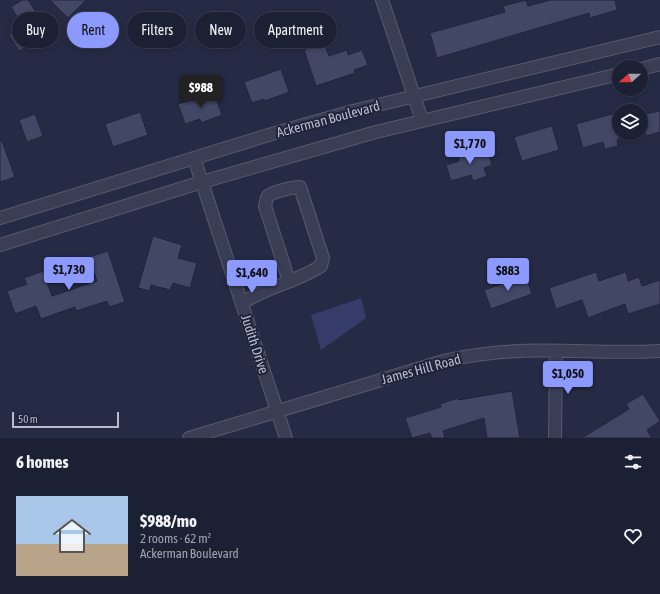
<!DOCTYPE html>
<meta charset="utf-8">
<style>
:root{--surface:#1c2034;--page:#292d40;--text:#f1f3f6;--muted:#a0a3ac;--line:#3a3e4f;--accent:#8c9aff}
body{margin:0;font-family:"Asap Condensed",sans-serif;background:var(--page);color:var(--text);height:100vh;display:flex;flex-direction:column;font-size:15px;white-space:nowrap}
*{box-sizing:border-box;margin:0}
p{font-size:13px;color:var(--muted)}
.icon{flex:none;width:22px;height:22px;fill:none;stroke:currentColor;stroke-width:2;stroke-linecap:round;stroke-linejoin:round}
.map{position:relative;height:438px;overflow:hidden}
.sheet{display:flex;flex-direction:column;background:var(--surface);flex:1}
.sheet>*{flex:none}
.banner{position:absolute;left:12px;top:12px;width:400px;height:36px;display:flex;gap:8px}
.needle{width:26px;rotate:249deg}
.tools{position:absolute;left:612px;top:60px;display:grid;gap:8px}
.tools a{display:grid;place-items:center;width:36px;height:36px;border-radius:50%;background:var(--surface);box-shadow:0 2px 6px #0003,0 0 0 1px var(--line);font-size:20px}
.scale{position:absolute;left:12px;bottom:10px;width:107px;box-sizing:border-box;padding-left:4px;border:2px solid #b8bbce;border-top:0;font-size:11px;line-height:14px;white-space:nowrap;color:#b8bbce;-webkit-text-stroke:3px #1f233a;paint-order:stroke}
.price{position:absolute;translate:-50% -34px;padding:0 9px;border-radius:4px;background:var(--accent);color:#111;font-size:13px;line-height:26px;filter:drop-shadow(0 1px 2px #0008)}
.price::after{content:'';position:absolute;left:50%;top:24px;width:12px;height:9px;margin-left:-6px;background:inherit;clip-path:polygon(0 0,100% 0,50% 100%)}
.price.on{background:#222;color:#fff}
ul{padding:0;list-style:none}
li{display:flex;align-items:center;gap:12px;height:100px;padding:0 16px}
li+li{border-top:1px solid var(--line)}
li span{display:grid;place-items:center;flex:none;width:112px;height:80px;border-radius:0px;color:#555}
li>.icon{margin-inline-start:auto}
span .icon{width:48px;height:48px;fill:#fffc;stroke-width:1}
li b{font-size:17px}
h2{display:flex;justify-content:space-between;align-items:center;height:48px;padding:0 16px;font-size:17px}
.pill{padding:0 14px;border-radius:18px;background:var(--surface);box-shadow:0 2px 6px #0003,0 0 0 1px var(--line);font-size:14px;line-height:36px}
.pill.on{background:var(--accent);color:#111}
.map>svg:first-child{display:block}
</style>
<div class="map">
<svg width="660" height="438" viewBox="0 0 660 438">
<rect width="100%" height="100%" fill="#262b45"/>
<path fill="#353c69" d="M 361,298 L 366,318 L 321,350 L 311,315 Z"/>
<path fill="#424766" stroke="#21253c" d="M 22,0 L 28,0 L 49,32 L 19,51 L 9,35 L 23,26 L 11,7 Z
M 50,0 L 86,0 L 68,18 Z
M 526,0 L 528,6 L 551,0 L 615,0 L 617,10 L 590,18 L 589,13 L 437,58 L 430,33 L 505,12 L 503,6 Z
M 324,43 L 329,56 L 347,50 L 348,55 L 362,50 L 368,65 L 354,70 L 355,73 L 316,86 L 304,50 Z
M 281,69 L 289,92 L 265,101 L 264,99 L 252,103 L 244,82 Z
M 214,92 L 222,115 L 201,123 L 200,119 L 185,124 L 178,104 Z
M 660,111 L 660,132 L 646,136 L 641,115 Z
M 140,112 L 148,135 L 113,147 L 105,124 Z
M 619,112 L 619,139 L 617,140 L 618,146 L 605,149 L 603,142 L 583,148 L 576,124 Z
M 35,114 L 43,136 L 27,142 L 19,120 Z
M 552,126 L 559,150 L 522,161 L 514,137 Z
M 0,141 L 2,141 L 15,177 L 0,182 Z
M 486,146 L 492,165 L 484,168 L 487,176 L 473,181 L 471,175 L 451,181 L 446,165 L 459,161 L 458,155 Z
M 153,236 L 182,245 L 178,258 L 197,263 L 190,288 L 173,283 L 170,290 L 151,285 L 150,291 L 138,288 Z
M 108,251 L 125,302 L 109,307 L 107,301 L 76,311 L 75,307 L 41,319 L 36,306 L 15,314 L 7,291 L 27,284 L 24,278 L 43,271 L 52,296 L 97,281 L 89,257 Z
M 596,272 L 599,281 L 626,272 L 628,281 L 639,277 L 642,286 L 660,280 L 660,304 L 628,314 L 625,304 L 588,318 L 582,300 L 556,309 L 549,288 Z
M 526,276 L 532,294 L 491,309 L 484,290 Z
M 512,391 L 520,438 L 487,438 L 484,418 L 443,431 L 445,438 L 432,438 L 430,433 L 412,438 L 405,418 L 441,407 L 440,404 L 458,398 L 458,400 Z
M 643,394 L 660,421 L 647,430 L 652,438 L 582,438 L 629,409 L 626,404 Z"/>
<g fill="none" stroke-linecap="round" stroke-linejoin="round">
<g stroke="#56596f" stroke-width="14">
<path id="minor" d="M 382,0 L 422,120
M 641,69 L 660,64
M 194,158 L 286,438
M 0,218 L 275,133 L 353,111 L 660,37
M 0,245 L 202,182 L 376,132 L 619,74
M 242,303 C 267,287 296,282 321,266 L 323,258 L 300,187 C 293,187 272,192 268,196 C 266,199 266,203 265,206 L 289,281
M 189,438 L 447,360 C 472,355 495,352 520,351 C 567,349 613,354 660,351
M 555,438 L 556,351"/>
</g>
<use href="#minor" stroke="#3a3e55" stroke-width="12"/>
</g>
<g text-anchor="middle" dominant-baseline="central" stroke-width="4" stroke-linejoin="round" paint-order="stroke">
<g font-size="14" fill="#b8bbce" stroke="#1f233a">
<text transform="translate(328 119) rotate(-15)">Ackerman Boulevard</text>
<text transform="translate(255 344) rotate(72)">Judith Drive</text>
<text transform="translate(421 369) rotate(-15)">James Hill Road</text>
</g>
</g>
</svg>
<div class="tools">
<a><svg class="needle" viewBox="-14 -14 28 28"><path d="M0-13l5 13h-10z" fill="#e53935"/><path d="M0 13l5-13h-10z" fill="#a0a3ac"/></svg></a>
<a><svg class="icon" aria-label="layers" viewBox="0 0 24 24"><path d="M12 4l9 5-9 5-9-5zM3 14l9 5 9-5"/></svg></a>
</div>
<div class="scale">50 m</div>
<b class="price on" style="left:201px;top:109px">$988</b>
<b class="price" style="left:470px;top:165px">$1,770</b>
<b class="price" style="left:69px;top:291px">$1,730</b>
<b class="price" style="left:508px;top:292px">$883</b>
<b class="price" style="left:252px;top:294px">$1,640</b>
<b class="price" style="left:568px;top:395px">$1,050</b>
<div class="banner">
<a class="pill">Buy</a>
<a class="pill on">Rent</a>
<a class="pill">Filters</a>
<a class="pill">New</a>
<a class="pill">Apartment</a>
</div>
</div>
<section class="sheet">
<h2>6 homes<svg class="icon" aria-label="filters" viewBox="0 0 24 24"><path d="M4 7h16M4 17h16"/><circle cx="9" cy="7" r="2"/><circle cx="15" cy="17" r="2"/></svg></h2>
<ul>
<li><span style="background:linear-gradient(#a9c7e8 60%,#b9a48a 0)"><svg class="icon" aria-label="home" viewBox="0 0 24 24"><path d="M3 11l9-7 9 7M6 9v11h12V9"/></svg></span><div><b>$988/mo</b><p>2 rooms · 62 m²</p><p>Ackerman Boulevard</p></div><svg class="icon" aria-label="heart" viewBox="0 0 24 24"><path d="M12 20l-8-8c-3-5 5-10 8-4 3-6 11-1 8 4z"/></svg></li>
</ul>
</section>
